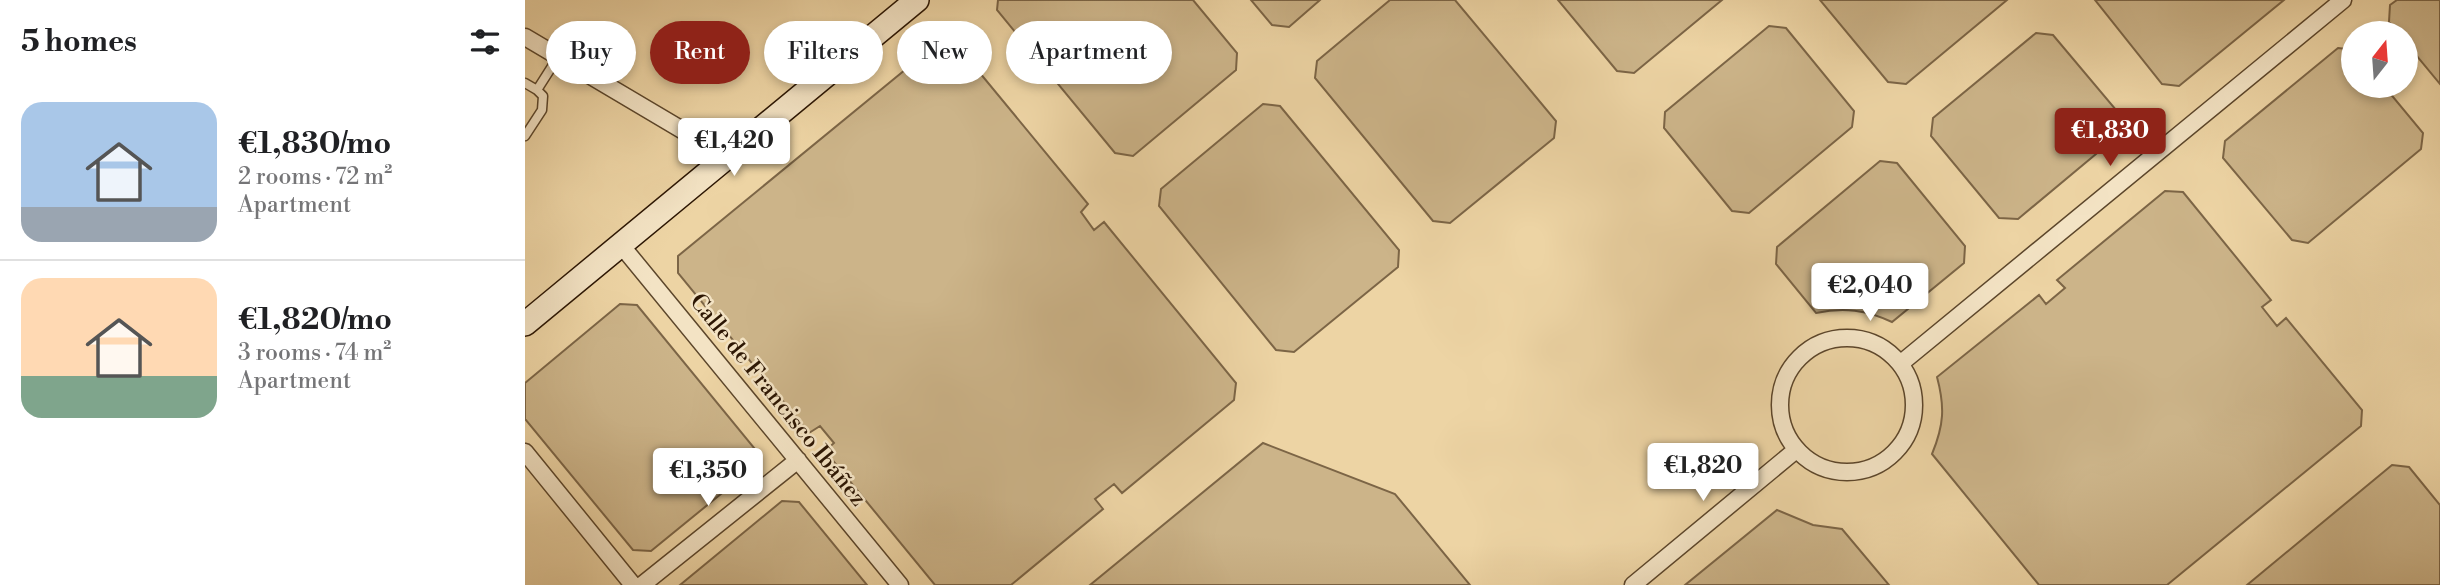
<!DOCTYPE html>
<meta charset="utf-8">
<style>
:root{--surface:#fff;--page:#f2f2f2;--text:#202124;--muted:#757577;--line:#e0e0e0;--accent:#8f2418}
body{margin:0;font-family:"Libre Bodoni",serif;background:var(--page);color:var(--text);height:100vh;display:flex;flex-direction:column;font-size:26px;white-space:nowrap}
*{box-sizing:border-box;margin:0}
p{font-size:23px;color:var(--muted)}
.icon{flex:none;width:38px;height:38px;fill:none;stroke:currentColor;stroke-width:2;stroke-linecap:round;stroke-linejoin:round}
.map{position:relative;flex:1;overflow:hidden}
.sheet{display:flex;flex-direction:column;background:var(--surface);width:525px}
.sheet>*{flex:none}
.guide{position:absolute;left:21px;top:21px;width:665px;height:63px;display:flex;gap:14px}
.needle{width:46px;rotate:17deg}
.tools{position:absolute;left:1816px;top:21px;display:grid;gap:14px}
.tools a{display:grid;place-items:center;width:77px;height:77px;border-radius:50%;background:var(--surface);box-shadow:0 4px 10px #0003;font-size:35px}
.price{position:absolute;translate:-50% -60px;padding:0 16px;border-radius:7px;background:#fff;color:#222;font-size:23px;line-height:46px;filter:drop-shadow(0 2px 4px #0008)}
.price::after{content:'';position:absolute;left:50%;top:42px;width:21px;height:16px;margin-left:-10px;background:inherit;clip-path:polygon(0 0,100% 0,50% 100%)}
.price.active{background:var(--accent);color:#fff}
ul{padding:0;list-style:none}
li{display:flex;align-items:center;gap:21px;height:175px;padding:0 21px}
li+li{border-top:2px solid var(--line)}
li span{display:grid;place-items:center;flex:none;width:196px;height:140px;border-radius:21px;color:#555}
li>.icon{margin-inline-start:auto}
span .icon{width:84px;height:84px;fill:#fffc;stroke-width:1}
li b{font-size:30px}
h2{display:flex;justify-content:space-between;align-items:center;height:84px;padding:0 21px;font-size:30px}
.chip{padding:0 24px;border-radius:32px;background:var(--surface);box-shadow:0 4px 10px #0003;font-size:24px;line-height:63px}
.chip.active{background:var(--accent);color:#fff}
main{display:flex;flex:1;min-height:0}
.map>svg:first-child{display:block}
</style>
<main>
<section class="sheet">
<h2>5 homes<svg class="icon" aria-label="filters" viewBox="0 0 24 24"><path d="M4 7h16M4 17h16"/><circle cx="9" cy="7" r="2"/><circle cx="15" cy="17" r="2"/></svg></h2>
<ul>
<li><span style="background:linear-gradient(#a9c7e8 75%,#9aa5b1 0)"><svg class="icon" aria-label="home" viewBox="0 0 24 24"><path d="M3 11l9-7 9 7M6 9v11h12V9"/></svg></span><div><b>€1,830/mo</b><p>2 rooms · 72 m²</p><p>Apartment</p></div></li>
<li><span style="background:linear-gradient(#ffd9b3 70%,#7fa58c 0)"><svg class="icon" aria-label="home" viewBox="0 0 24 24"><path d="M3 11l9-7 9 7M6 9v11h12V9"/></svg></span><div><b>€1,820/mo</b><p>3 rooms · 74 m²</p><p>Apartment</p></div></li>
</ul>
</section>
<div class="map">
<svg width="1915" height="585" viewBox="0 0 1915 585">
<rect width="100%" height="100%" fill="#edd4a4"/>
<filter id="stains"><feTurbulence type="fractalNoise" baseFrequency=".00286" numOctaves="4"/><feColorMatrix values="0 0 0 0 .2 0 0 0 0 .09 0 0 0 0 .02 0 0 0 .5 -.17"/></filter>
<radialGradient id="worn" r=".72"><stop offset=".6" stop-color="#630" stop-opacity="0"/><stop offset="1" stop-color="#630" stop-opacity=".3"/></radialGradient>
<path fill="#ccb489" stroke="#7c6546" stroke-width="2" d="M 473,0 L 668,0 L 712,53 L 711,70 L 608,156 L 590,153 L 472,10 Z
M 726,0 L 795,0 L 764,27 L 747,25 Z
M 865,0 L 930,0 L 1031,121 L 1029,138 L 925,223 L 908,221 L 790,78 L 792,61 Z
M 1033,0 L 1197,0 L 1109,73 L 1092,71 Z
M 1295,0 L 1482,0 L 1381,84 L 1363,82 Z
M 1570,0 L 1759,0 L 1654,86 L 1637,84 Z
M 1872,0 L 1915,0 L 1915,84 L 1881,43 L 1881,33 L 1873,33 L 1864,22 L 1865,5 Z
M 1244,26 L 1261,28 L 1329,111 L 1327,127 L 1224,213 L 1207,211 L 1139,128 L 1140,112 Z
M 1511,33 L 1528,35 L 1597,117 L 1595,134 L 1493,219 L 1474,218 L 1406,136 L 1408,118 Z
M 414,42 L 431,44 L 563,204 L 556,212 L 569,230 L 579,222 L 711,383 L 709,400 L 597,493 L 589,484 L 570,499 L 578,509 L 486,585 L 410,585 L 300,451 L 309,443 L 295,426 L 284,433 L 153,273 L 153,256 Z
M 1813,48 L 1829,50 L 1829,86 L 1859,86 L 1898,133 L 1896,149 L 1783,243 L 1767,240 L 1698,158 L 1700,141 Z
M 738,104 L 755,106 L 874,250 L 873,267 L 769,352 L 751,350 L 634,206 L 636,189 Z
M 1355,161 L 1372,163 L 1440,246 L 1439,263 L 1367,322 C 1341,310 1319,307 1291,313 L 1251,264 L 1252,247 Z
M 1640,191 L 1658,192 L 1746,300 L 1737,307 L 1752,326 L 1761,318 L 1837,410 L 1836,426 L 1642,585 L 1514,585 L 1407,454 C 1419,425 1420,407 1412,377 L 1514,295 L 1521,304 L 1540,288 L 1532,280 Z
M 95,304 L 112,305 L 230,449 L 229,467 L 126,551 L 108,550 L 0,419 L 0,383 Z
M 738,443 L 870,494 L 945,585 L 565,585 Z
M 1867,465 L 1884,467 L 1915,505 L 1915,585 L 1722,585 Z
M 257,501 L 274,502 L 342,585 L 155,585 Z
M 1252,510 L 1288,525 L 1317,529 L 1364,585 L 1160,585 Z"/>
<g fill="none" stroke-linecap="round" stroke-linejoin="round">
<g stroke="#5c462b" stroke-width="11">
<path id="lane" d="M 0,83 L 12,90 L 18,96 L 17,110 L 0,136
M 12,90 L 33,57"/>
</g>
<g stroke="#5c462b" stroke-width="19">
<path id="street" d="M 0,37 L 201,156
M 96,245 L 375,585
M1255 405a67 67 0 1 1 134 0a67 67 0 1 1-134 0Z
M 1375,364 L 1818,0
M 0,452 L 108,585
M 117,585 L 273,460
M 1108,585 L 1271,450"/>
</g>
<g stroke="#2c1603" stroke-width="26">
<path id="secondary" d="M 0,324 L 392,0"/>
</g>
<use href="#lane" stroke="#f3e3c4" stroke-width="8"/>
<use href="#street" stroke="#f3e3c4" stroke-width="16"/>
<use href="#secondary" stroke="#f3e3c4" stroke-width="23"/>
</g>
<g text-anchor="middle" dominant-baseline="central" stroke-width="5" stroke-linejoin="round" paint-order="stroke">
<g font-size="23" fill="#2c1603" stroke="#f3e3c4">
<text transform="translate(253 400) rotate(51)">Calle de Francisco Ibáñez</text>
</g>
</g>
<rect width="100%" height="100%" filter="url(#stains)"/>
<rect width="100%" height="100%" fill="url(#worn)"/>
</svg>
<div class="tools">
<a><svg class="needle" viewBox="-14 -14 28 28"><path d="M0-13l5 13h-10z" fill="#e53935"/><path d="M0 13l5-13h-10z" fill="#757577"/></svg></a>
</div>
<b class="price active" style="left:1585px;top:168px">€1,830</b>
<b class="price" style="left:209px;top:178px">€1,420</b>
<b class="price" style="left:1345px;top:323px">€2,040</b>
<b class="price" style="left:1178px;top:503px">€1,820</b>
<b class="price" style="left:183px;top:508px">€1,350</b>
<div class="guide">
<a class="chip">Buy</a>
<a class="chip active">Rent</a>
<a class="chip">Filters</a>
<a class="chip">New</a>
<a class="chip">Apartment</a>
</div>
</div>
</main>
